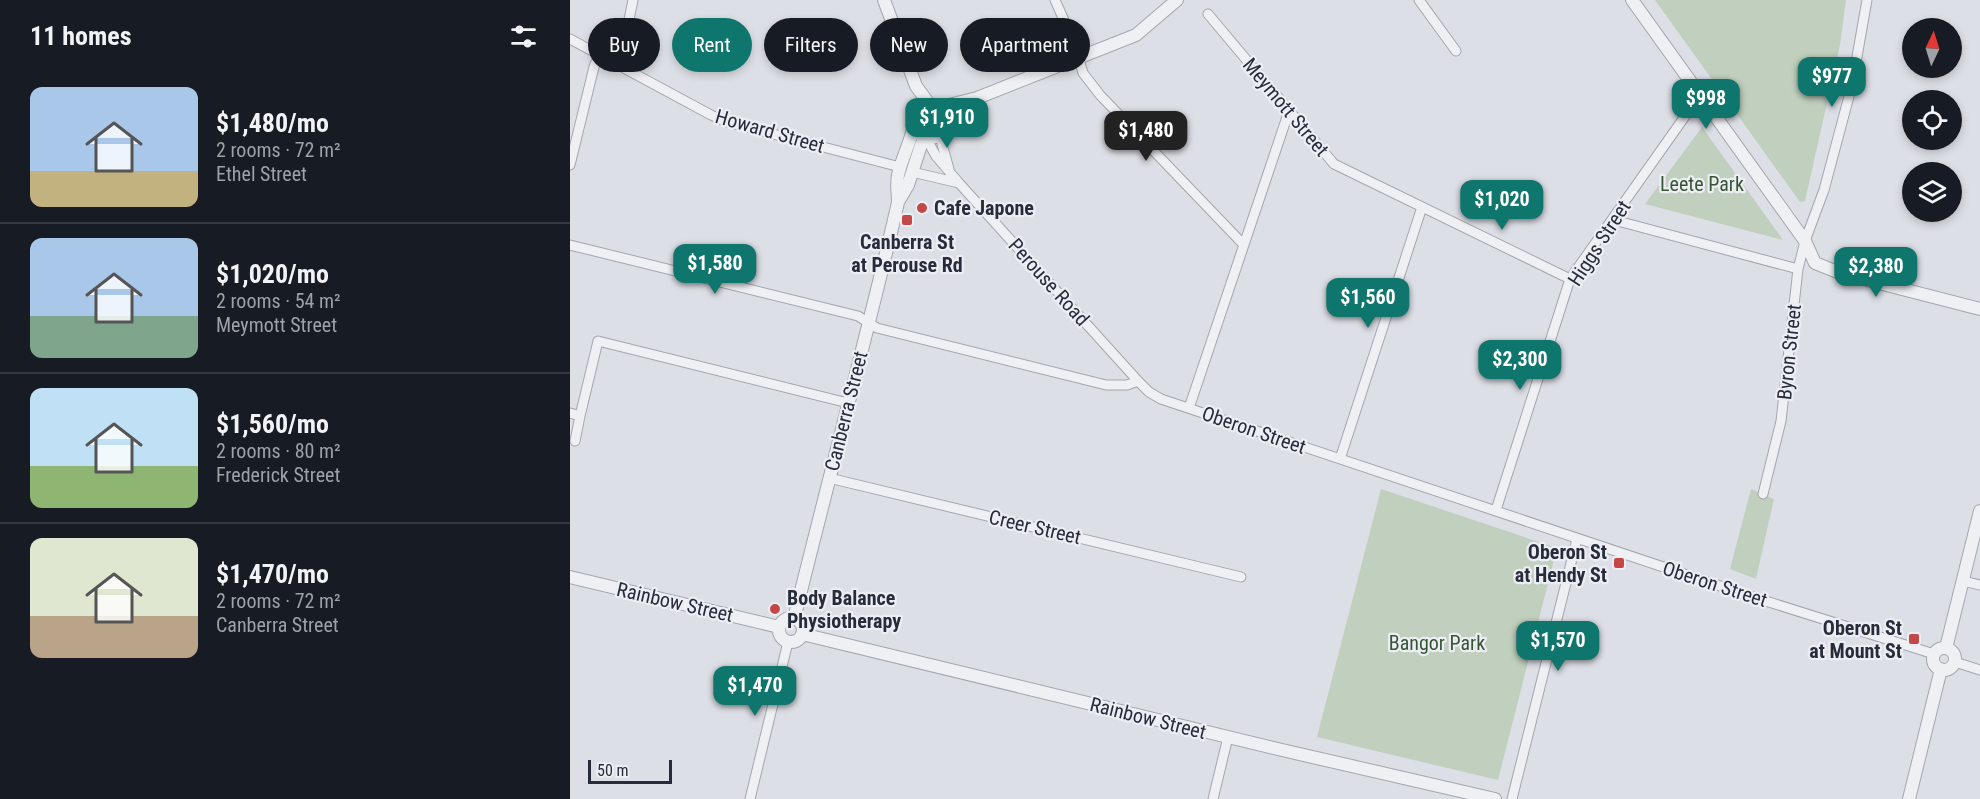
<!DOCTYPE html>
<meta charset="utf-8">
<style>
:root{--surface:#171b24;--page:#242831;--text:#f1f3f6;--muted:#9ea1a6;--line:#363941;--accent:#0f766e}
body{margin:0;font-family:"Roboto Condensed",sans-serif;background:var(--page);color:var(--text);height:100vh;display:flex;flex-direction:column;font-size:22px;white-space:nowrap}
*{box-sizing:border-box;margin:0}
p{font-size:20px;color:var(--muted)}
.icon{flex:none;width:33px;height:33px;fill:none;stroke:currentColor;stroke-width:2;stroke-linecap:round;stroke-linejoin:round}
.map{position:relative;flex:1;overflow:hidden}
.sheet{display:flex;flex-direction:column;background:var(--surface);width:570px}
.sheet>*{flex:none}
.guide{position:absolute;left:18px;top:18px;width:570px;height:54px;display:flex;gap:12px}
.needle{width:39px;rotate:4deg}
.controls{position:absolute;left:1332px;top:18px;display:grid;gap:12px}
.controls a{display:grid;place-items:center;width:60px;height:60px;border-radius:50%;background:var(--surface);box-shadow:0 3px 9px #0003;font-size:30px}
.scale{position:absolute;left:18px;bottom:15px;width:84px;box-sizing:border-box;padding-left:6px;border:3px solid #272c3b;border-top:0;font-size:16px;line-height:21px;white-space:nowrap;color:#272c3b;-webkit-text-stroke:4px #eceef4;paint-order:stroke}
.price{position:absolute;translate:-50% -51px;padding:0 14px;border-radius:12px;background:var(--accent);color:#fff;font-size:20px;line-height:39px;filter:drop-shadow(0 2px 3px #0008)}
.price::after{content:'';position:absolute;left:50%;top:36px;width:18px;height:14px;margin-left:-9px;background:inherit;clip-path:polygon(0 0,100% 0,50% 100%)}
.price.current{background:#222;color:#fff}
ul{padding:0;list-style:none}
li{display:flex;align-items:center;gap:18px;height:150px;padding:0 30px}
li+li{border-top:2px solid var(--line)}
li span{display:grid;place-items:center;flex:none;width:168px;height:120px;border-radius:12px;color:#555}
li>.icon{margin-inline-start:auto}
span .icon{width:72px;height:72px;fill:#fffc;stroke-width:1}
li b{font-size:26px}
h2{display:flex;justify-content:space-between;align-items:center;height:72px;padding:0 30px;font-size:26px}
.pill{padding:0 21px;border-radius:27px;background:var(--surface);box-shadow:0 3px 9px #0003;font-size:21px;line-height:54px}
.pill.current{background:var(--accent);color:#fff}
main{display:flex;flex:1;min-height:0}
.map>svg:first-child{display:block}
</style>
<main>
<section class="sheet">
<h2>11 homes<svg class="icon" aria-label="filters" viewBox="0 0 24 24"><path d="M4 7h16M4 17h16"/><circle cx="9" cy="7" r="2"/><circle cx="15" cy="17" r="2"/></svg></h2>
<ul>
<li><span style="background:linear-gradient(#a9c7e8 70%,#c2b280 0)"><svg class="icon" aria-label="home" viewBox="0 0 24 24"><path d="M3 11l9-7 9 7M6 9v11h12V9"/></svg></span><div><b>$1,480/mo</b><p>2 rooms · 72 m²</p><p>Ethel Street</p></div></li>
<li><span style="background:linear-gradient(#a9c7e8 65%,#7fa58c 0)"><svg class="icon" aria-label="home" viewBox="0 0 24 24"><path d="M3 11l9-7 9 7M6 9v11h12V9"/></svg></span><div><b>$1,020/mo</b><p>2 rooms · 54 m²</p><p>Meymott Street</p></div></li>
<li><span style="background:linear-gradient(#bfe0f5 65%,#8fb573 0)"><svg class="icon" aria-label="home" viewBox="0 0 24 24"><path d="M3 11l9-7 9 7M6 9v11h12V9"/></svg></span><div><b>$1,560/mo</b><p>2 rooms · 80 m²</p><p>Frederick Street</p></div></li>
<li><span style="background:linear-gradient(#dfe7d0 65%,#b9a48a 0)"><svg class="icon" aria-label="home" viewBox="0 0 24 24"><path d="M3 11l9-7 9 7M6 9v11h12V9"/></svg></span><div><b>$1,470/mo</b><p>2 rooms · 72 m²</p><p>Canberra Street</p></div></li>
</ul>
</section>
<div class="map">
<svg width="1410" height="799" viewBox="0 0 1410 799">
<rect width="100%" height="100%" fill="#dddfe6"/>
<path fill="#c0cfbe" d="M 1085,0 L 1276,0 L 1270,45 L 1235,201 L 1230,202 Z
M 1132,127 L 1213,240 L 1075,204 Z
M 811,489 L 987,548 L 928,780 L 747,737 Z
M 1181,489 L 1204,499 L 1186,579 L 1160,569 Z"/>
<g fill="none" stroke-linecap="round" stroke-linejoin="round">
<g stroke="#a3a6af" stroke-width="11">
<path id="minor" d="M 485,0 L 504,43 L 513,73 L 530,95 L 673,244
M 849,0 L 886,51
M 638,14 L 764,164 L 1000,279
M 0,39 L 141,115 L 157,122 L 330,167
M 372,130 L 372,144 L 379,169
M 356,138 L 366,156 L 389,183 L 568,381 L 579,392 L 591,399 L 1183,597 L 1364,654
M 0,165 L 24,67 L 26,62 L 53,49 L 63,0
M 342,172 L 389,183
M 1044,220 L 1228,269
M 0,245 L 288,316 L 307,328 L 536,385 L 557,385 L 568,381
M 619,408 L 719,111
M 0,413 L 10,416 L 28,341 L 278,403
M 5,441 L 10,416
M 770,459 L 852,207
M 259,478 L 671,577
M 1193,494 L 1211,421 L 1228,269 L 1235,241 L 1254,190 L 1282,85 L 1297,0
M 926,510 L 1000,279 L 1130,95
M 1393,581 L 1410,585
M 1385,662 L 1410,670
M 180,799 L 218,642
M 643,799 L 658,737
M 942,799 L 1007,539"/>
</g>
<g stroke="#a3a6af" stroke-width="14">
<path id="tertiary" d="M 314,0 L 346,86 L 362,108
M 1062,0 L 1235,241 L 1245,263 L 1270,273 L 1410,309
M 363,109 L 407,98 L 566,35 L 607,0
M 373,127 L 378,120 L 401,103
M 328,202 L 338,185 L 351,145 L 355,138
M 0,577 L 209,627
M209 630a12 12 0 1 1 24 0a12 12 0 1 1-24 0Z
M 224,619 C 257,486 292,354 324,220 C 325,214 327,208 328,202 C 328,193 326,184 328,175 C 331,162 337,149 341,136 C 345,126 345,96 366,110 C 370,113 373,117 373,122 C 375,141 351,144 343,126
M 232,634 L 712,750 L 925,799
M 1376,648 L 1410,511
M1363 659a11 11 0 1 1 22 0a11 11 0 1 1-22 0Z
M 1339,799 L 1371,669"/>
</g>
<use href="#minor" stroke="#eff0f4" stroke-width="9"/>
<use href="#tertiary" stroke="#eff0f4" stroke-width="12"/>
</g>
<g fill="#c54848" stroke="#eceef4" stroke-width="2">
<circle cx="352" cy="208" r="6"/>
<rect x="331" y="214" width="12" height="12" rx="3"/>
<rect x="1043" y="557" width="12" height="12" rx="3"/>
<circle cx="205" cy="609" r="6"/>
<rect x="1338" y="633" width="12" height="12" rx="3"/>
</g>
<g text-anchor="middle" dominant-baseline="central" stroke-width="4.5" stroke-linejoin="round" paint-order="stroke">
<g font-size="20" fill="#272c3b" stroke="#eceef4">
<text transform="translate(716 107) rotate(50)">Meymott Street</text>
<text transform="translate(200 131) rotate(16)">Howard Street</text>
<text transform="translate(1029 243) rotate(-57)">Higgs Street</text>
<text transform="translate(479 282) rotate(48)">Perouse Road</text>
<text transform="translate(1219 352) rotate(-84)">Byron Street</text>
<text transform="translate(276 411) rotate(-76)">Canberra Street</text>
<text transform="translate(684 430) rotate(19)">Oberon Street</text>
<text transform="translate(465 527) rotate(13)">Creer Street</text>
<text transform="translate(1145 584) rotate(18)">Oberon Street</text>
<text transform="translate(105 602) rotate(13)">Rainbow Street</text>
<text transform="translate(578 718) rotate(14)">Rainbow Street</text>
</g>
<g font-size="20" fill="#375636" stroke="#eceef4">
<text x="1132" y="184">Leete Park</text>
<text x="867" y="643">Bangor Park</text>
</g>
<g font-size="20" font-weight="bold" fill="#272c3b" stroke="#eceef4" text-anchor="start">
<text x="364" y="208">Cafe Japone</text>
<text x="337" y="242" text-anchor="middle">Canberra St<tspan x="337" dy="23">at Perouse Rd</tspan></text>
<text x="1037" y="552" text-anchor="end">Oberon St<tspan x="1037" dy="23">at Hendy St</tspan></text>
<text x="217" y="598">Body Balance<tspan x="217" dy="23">Physiotherapy</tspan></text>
<text x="1332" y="628" text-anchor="end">Oberon St<tspan x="1332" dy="23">at Mount St</tspan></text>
</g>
</g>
</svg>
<div class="controls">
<a><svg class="needle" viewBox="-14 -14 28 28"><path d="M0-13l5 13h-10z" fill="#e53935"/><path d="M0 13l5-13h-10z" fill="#9ea1a6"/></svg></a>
<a><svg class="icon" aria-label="locate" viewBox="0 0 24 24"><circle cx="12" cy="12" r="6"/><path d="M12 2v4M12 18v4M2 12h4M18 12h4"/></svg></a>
<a><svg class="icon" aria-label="layers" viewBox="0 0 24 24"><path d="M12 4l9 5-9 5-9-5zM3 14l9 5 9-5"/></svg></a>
</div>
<div class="scale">50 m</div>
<b class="price" style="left:1262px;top:108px">$977</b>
<b class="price" style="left:1136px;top:130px">$998</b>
<b class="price" style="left:377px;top:149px">$1,910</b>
<b class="price current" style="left:576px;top:162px">$1,480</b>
<b class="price" style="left:932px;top:231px">$1,020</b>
<b class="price" style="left:145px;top:295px">$1,580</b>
<b class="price" style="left:1306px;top:298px">$2,380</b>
<b class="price" style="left:798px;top:329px">$1,560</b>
<b class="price" style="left:950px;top:391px">$2,300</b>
<b class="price" style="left:988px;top:672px">$1,570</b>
<b class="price" style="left:185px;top:717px">$1,470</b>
<div class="guide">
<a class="pill">Buy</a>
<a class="pill current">Rent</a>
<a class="pill">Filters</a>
<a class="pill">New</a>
<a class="pill">Apartment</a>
</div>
</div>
</main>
